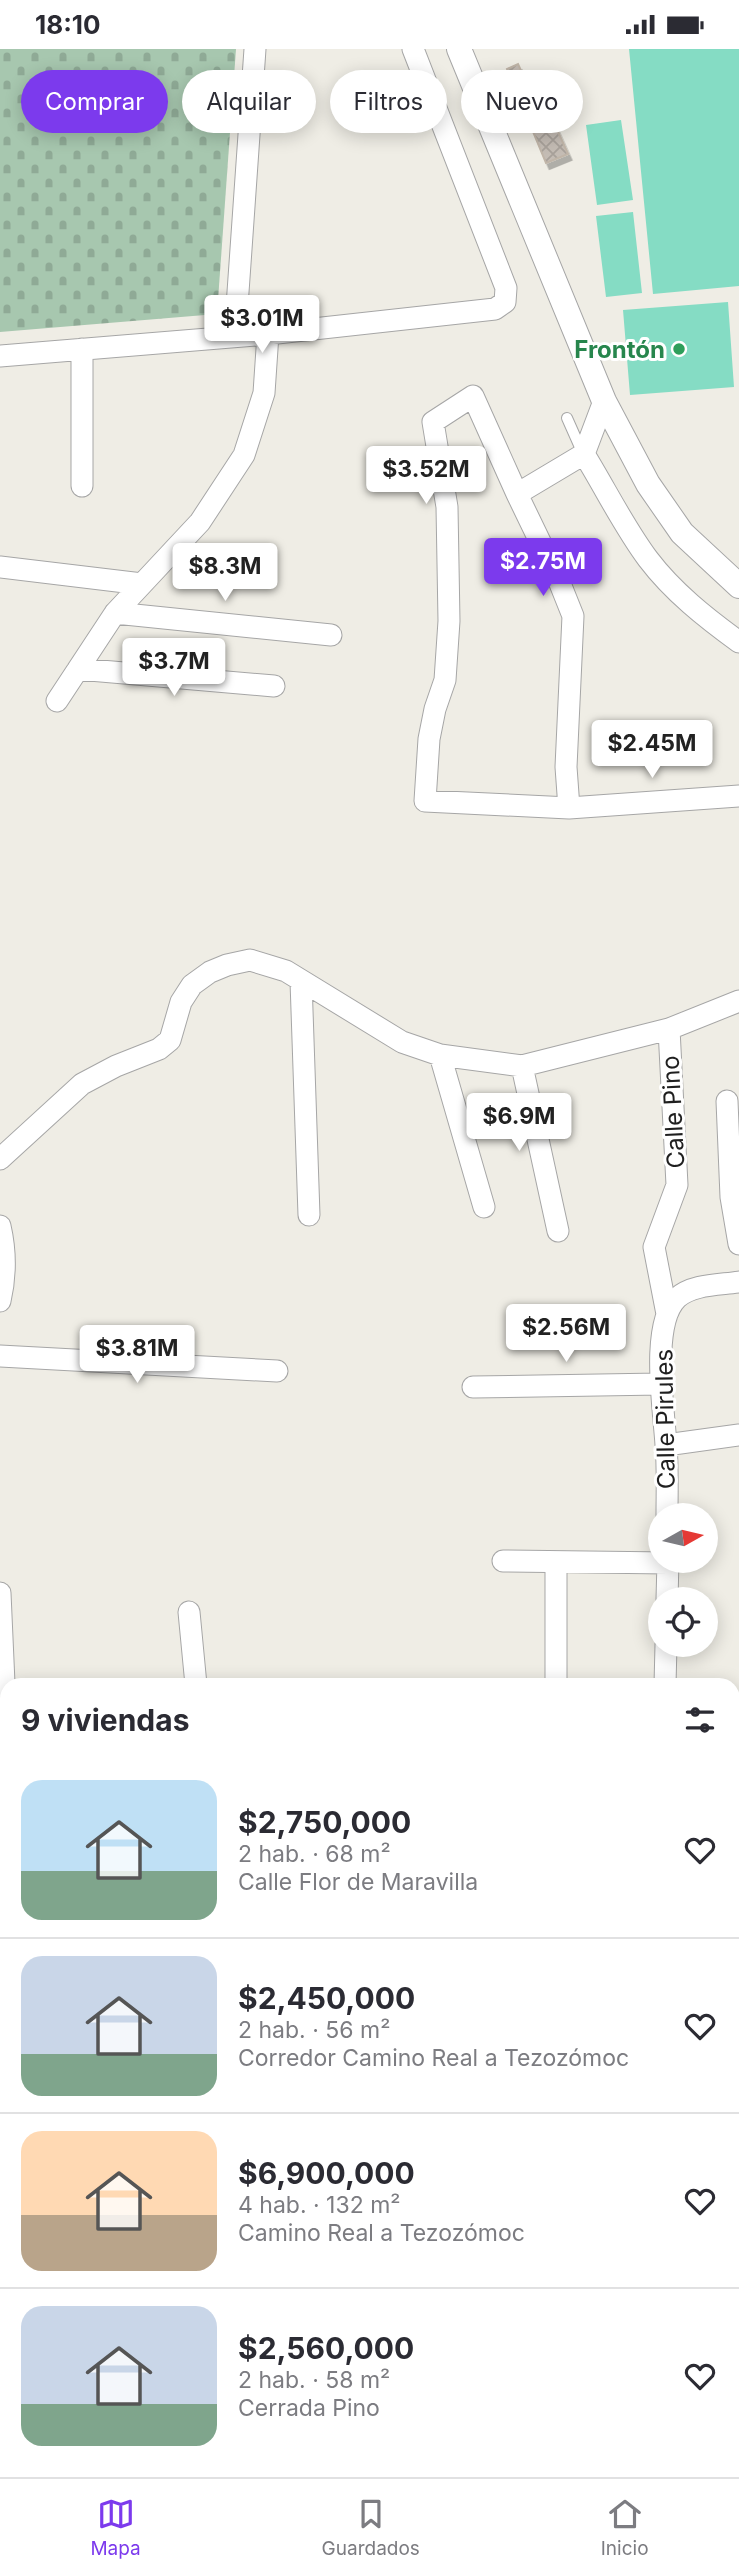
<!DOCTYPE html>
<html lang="es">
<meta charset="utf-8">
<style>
:root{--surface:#fff;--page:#f2f2f3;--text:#2b2b33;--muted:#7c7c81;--line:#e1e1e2;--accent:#7c3aed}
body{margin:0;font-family:Inter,sans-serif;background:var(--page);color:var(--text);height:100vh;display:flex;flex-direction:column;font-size:26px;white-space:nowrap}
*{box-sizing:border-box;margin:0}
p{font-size:23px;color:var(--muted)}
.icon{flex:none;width:38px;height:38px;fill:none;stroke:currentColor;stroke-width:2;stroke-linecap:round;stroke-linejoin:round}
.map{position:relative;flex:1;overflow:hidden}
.drawer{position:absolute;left:0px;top:1629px;width:740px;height:800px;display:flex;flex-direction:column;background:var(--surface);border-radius:21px 21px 0 0;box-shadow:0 4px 18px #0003}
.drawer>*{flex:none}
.banner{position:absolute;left:21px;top:21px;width:698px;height:63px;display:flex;gap:14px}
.needle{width:46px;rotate:82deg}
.buttons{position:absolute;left:648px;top:1454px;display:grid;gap:14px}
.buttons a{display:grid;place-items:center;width:70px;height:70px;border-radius:50%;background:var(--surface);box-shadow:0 4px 18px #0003;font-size:35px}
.price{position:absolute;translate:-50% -60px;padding:0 16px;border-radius:7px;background:#fff;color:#222;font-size:23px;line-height:46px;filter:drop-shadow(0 2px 4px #0008)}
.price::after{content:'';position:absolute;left:50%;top:42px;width:21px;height:16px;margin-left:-10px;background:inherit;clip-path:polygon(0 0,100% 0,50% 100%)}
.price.on{background:var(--accent);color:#fff}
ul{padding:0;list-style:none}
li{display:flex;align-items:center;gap:21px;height:175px;padding:0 21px}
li+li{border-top:2px solid var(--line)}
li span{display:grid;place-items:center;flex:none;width:196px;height:140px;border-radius:21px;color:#555}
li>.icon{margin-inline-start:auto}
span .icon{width:84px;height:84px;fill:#fffc;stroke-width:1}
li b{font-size:30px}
h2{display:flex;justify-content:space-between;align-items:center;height:84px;padding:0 21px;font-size:30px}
.tag{padding:0 24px;border-radius:32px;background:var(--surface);box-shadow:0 4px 18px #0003;font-size:24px;line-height:63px}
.tag.on{background:var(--accent);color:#fff}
.status{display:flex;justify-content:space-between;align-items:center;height:49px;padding:0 35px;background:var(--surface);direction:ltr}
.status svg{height:19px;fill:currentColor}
.dock{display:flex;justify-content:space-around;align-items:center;height:98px;border-top:2px solid var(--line);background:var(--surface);font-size:19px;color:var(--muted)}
.dock a{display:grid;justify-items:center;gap:4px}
.dock .on{color:var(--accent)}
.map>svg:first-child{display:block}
</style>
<div class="status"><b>18:10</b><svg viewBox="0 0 49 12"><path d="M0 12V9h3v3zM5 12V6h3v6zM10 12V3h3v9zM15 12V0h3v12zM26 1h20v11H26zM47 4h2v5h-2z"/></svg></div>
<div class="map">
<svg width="739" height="2428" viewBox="0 0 739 2428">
<defs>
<pattern id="cemetery-stones" width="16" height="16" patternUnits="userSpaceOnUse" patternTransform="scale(1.75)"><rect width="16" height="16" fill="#a7c7af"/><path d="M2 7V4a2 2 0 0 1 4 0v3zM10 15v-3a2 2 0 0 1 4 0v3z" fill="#8faa96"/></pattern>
<pattern id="building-cross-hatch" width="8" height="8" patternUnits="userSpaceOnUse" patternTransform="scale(1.75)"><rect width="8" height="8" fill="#c4bcb4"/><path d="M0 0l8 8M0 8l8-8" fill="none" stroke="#a8a19a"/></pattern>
<filter id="shadow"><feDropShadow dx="3.5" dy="6" stdDeviation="0" flood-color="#0004"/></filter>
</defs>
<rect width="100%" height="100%" fill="#efede5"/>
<path fill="url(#cemetery-stones)" d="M 0,0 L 236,0 L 217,265 L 0,283 Z"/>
<path fill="#85dcc4" d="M 629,0 L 739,0 L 739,237 L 653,245 Z
M 621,71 L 633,151 L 597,156 L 586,76 Z
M 633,163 L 642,244 L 606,248 L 596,167 Z
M 728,253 L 734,338 L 630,346 L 623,261 Z"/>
<path fill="url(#building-cross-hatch)" stroke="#c0b5a8" stroke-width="2" filter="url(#shadow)" d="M 518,15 L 541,66 L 549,63 L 568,105 L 546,114 L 507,20 Z"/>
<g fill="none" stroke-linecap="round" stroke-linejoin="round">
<g stroke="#a6a6a6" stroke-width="12">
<path id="service" d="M 567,369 L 583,405"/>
</g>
<g stroke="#a6a6a6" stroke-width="23">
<path id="minor" d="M 235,286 L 255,0
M 82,300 L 82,437
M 0,307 L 268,285 L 495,260 L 505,253 L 506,239 L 413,0
M 584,405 C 605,439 624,478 648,510 C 673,543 706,569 739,593
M 584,405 L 604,352
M 517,445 L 473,347 L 433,373 L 447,458 L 449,572 L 445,631 L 435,660 L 429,690 L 425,752 L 569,759 L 739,747
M 0,518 L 142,535
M 115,564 L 331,586
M 78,620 L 274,637
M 57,652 L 115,564 L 200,473 L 244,406 L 264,344 L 268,285
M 569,759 L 566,718 L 573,567 L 559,532 L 517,445 L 584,405
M 301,932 L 309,1166
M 440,1006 L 484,1158
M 522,1017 L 558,1182
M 727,1052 L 731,1148 L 739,1195
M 0,1110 L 82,1035 L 116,1017 L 159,1000 L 170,991 L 181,953 L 192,936 L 210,923 L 227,916 L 250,911 L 286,922 L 402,993 L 440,1006 L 522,1017 L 669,980 L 739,952
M 0,1177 C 6,1203 6,1226 0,1252
M 667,1265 L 654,1198 L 677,1136 L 669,980
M 0,1307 L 277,1322
M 473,1338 L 660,1335
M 666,1396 L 739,1386
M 667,1466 C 667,1443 668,1420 666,1396 C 664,1361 650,1275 677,1249 C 692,1235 720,1236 739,1233
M 503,1512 L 668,1514
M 556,1514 L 556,1636
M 0,1544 L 7,1702
M 667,1550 L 668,1512
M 189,1563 L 196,1636
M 665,1636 L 666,1596
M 0,1925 L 7,1890
M 0,1972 L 7,1973
M 0,2172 L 7,2145
M 0,2415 L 7,2416
M 45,2422 L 77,2427"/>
</g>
<g stroke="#a6a6a6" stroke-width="26">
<path id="tertiary" d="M 459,0 L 604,352 L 648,435 L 682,484 L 739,537"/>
</g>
<use href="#service" stroke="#fff" stroke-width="10"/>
<use href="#minor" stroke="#fff" stroke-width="21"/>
<use href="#tertiary" stroke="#fff" stroke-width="24"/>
</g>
<circle fill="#2e9e5b" stroke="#fff" stroke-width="2.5" cx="679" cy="300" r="7"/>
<g text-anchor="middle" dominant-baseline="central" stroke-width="6" stroke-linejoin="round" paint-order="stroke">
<g font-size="24" font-weight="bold" fill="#27864d" stroke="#fff" text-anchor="end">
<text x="665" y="300">Frontón</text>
</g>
<g font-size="24" fill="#1f1f1f" stroke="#fff">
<text transform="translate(673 1063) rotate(-93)">Calle Pino</text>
<text transform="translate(665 1370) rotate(-91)">Calle Pirules</text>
</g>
</g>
</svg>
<div class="buttons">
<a><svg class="needle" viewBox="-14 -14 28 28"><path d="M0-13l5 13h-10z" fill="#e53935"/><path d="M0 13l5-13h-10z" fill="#7c7c81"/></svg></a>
<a><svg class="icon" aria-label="locate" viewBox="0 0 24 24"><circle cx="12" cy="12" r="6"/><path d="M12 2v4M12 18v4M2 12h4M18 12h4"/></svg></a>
</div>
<b class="price" style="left:262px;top:306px">$3.01M</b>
<b class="price" style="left:426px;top:457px">$3.52M</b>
<b class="price on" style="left:543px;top:549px">$2.75M</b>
<b class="price" style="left:225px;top:554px">$8.3M</b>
<b class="price" style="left:174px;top:649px">$3.7M</b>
<b class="price" style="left:652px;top:731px">$2.45M</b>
<b class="price" style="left:519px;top:1104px">$6.9M</b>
<b class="price" style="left:566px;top:1315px">$2.56M</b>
<b class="price" style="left:137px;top:1336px">$3.81M</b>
<div class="banner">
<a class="tag on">Comprar</a>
<a class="tag">Alquilar</a>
<a class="tag">Filtros</a>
<a class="tag">Nuevo</a>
</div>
<section class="drawer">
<h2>9 viviendas<svg class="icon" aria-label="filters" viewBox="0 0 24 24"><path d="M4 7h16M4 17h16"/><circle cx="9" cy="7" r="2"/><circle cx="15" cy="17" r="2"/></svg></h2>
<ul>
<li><span style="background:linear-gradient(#bfe0f5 65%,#7fa58c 0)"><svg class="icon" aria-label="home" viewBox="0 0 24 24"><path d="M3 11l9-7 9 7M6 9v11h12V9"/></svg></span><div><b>$2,750,000</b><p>2 hab. · 68 m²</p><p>Calle Flor de Maravilla</p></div><svg class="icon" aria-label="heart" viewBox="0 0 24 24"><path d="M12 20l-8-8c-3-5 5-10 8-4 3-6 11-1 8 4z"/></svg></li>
<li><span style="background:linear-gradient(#c9d6e8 70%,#7fa58c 0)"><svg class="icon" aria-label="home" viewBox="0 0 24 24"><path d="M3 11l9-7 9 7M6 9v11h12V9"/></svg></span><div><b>$2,450,000</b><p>2 hab. · 56 m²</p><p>Corredor Camino Real a Tezozómoc</p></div><svg class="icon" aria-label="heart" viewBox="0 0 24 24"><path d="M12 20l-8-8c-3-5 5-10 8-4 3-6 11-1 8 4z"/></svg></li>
<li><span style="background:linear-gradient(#ffd9b3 60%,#b9a48a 0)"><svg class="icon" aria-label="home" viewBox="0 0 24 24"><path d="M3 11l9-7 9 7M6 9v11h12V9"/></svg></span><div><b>$6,900,000</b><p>4 hab. · 132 m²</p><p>Camino Real a Tezozómoc</p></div><svg class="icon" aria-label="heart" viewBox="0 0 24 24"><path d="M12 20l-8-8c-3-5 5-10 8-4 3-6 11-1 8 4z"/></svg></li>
<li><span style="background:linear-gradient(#c9d6e8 70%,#7fa58c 0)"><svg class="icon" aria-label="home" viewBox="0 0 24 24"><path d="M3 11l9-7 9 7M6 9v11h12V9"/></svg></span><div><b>$2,560,000</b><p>2 hab. · 58 m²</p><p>Cerrada Pino</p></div><svg class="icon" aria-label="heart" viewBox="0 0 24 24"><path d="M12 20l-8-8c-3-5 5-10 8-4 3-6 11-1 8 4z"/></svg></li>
</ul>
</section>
</div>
<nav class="dock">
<a class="on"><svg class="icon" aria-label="map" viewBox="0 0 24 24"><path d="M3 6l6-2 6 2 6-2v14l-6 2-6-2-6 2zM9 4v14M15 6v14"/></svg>Mapa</a>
<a><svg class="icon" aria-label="saved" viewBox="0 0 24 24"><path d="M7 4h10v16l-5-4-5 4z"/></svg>Guardados</a>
<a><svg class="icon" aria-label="home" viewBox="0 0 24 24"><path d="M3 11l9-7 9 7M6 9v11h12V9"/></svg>Inicio</a>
</nav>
